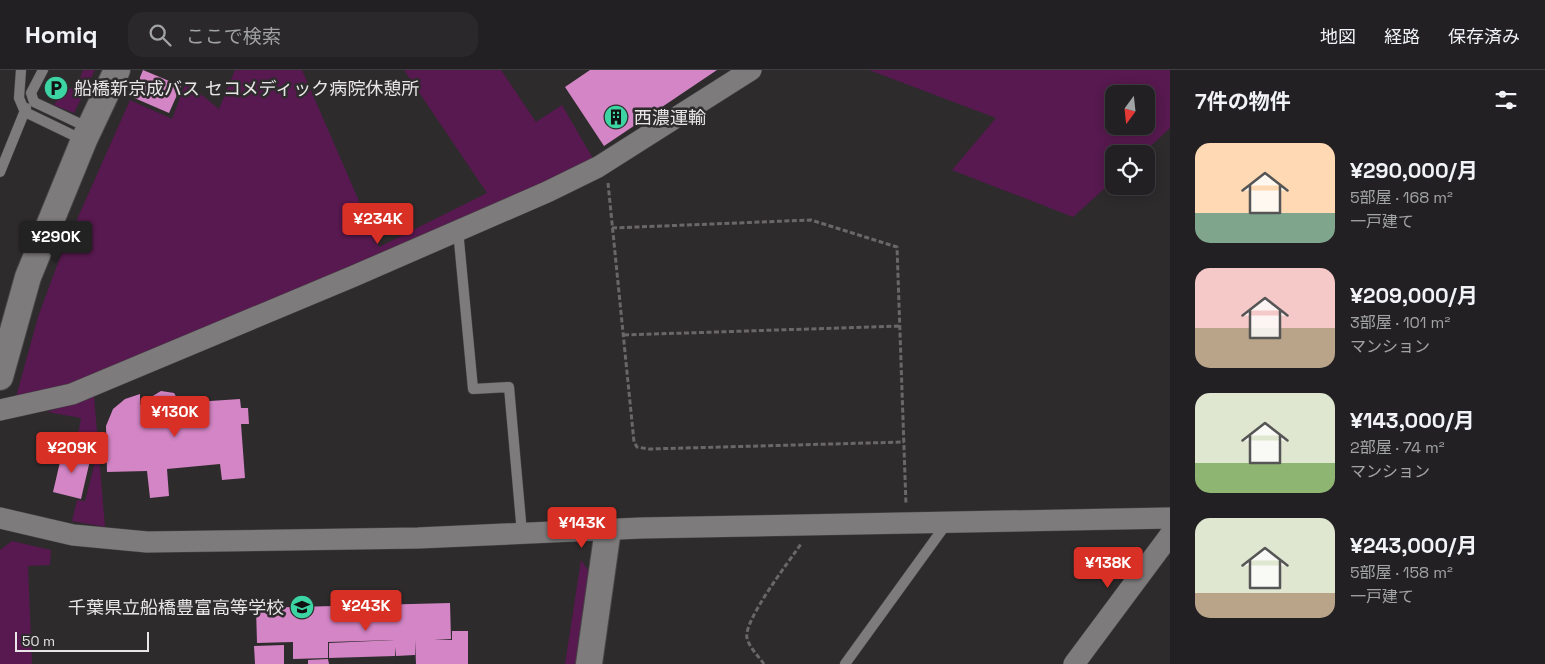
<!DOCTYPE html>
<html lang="ja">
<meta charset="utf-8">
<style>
:root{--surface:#222022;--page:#2a282a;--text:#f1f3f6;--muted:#a2a3a5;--line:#3f3e40;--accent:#d93025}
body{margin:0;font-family:"Space Grotesk","Noto Sans JP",sans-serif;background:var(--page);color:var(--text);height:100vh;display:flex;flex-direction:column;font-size:19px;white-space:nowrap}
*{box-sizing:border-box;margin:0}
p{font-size:16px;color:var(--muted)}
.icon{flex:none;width:28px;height:28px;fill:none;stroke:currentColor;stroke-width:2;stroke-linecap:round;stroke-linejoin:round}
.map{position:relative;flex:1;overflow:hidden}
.details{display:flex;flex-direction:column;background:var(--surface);width:375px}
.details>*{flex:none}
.needle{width:32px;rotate:195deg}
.controls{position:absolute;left:1105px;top:15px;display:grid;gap:10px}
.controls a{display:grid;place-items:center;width:50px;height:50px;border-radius:10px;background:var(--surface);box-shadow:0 2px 12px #0003,0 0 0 1px var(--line);font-size:25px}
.scale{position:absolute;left:15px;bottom:12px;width:134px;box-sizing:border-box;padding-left:5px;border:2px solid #e8e6e7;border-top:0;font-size:14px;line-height:18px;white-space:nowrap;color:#e8e6e7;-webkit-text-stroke:4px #2e2b2d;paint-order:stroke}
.price{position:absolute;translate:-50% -42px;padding:0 11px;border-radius:5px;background:var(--accent);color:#fff;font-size:16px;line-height:32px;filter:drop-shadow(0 1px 2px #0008)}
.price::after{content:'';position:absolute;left:50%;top:30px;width:15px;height:11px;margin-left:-8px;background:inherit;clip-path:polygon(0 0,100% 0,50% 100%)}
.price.active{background:#222;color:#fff}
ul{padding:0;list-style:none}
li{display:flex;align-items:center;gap:15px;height:125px;padding:0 25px}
li span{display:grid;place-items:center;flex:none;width:140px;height:100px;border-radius:15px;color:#555}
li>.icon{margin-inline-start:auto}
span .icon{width:60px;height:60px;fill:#fffc;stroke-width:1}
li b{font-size:21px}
h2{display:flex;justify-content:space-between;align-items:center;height:60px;padding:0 25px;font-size:21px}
header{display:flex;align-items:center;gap:30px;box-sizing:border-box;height:70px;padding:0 25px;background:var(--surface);border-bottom:1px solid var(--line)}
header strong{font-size:24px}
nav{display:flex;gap:28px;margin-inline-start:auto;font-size:18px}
.search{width:350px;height:45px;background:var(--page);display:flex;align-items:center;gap:12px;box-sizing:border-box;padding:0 18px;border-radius:15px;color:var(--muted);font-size:19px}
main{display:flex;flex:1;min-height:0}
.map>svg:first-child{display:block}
</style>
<header>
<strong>Homiq</strong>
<div class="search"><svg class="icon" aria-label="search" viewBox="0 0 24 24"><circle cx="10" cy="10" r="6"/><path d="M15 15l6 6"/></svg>ここで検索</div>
<nav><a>地図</a><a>経路</a><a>保存済み</a></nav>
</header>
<main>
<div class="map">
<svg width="1170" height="594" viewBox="0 0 1170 594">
<rect width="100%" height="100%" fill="#2e2b2d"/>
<path fill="#57194f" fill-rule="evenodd" d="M 83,0 L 95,0 L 74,43 L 54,35 L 64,20 L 77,17 Z
M 235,0 L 302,0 L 379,177 L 487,123 L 404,0 L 501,0 L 536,52 L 562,35 L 595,92 L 70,315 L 16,327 L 38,247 L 59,190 L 130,30 L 172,49 L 186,12 L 219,39 Z
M 869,0 L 1170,0 L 1170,58 L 1142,84 L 1114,84 L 1114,110 L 1073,147 L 952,100 L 996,48 ZM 1114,24 L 1146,24 L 1146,56 L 1114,56 Z
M 94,326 L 105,457 L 72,451 L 77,430 L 85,431 L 97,384 L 76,376 L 81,348 L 47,342 Z
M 12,471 L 51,480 L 50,495 L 28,496 L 32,594 L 0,594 L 0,480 Z
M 581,490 L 590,503 L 577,594 L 565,594 Z"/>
<path fill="#d385c5" d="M 143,0 L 181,16 L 169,43 L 132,27 Z
M 590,0 L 717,0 L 604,76 L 565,17 Z
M 161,321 L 174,323 L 180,333 L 240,329 L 241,338 L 248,338 L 249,354 L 241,354 L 245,408 L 222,410 L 220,394 L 167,399 L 169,426 L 150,428 L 147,401 L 107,402 L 106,356 L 113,339 L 125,329 L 140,324 L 140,335 L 149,335 L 151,327 Z
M 63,379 L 91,386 L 81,429 L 53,422 Z
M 450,533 L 451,569 L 434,570 L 452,570 L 452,561 L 468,561 L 468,594 L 416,594 L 415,570 L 415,585 L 396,586 L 395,577 L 395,586 L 329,588 L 329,573 L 395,570 L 328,572 L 328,588 L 293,589 L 293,572 L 257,573 L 256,538 Z
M 284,575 L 284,594 L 255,594 L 254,576 Z
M 328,589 L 329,594 L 308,594 L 308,590 Z"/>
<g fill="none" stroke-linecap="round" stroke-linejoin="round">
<g stroke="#484647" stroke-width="11">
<path id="service" d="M 21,0 L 19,28 L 25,42 L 83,70
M 43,0 L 31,23 L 34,32 L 89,58
M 0,102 L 26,38
M 458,160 L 473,319 L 509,317 L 522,463
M 845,594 L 947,453"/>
</g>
<g stroke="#484647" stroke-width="22">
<path id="minor" d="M 0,340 L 72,324 L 354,206 L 547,122 L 598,97 L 751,0
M 0,448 L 73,465 L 147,472 L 418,468 L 641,458 L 1170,448
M 1074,594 L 1170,465"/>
</g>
<g stroke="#484647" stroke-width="28">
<path id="tertiary" d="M 0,307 L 28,207 L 84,70 L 117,0
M 589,594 L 608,459"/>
</g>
<path stroke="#6a6769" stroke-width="3" stroke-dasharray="5 2.5" stroke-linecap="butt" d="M 608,113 L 634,372 L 637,377 L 649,379 L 904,372
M 612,158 L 811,150 L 897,177 L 906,435
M 624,265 L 900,256
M 764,594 C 759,587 749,577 747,568 C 743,551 790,490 801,474"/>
<use href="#service" stroke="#7e7b7d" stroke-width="10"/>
<use href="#minor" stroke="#7e7b7d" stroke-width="21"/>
<use href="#tertiary" stroke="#7e7b7d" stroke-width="26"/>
</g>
<defs>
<g id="parking-disc" transform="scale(1.25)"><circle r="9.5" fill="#3dd4a3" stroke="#2e2b2d"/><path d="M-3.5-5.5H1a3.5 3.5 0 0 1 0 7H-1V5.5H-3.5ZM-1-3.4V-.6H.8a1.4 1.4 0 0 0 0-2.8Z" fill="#111"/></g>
<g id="building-disc" transform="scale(1.25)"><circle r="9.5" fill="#3dd4a3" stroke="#2e2b2d"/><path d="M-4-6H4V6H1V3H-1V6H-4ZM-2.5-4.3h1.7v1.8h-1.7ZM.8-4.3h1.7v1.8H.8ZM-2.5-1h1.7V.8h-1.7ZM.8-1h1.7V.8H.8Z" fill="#111"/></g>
<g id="school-disc" transform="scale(1.25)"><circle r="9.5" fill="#3dd4a3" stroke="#2e2b2d"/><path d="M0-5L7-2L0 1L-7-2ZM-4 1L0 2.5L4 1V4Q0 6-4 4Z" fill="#111"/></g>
</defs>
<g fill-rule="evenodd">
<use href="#parking-disc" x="56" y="18"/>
<use href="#building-disc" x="616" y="47"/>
<use href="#school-disc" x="302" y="537"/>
</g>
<g text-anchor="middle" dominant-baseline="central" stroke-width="5" stroke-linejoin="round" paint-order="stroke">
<g font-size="18" fill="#e8e6e7" stroke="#2e2b2d" text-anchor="start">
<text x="74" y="18">船橋新京成バス セコメディック病院休憩所</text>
<text x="634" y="47">西濃運輸</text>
<text x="284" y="537" text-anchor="end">千葉県立船橋豊富高等学校</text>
</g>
</g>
</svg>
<div class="controls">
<a><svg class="needle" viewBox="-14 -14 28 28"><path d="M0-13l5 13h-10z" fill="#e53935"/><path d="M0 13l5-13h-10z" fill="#a2a3a5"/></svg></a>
<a><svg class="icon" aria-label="locate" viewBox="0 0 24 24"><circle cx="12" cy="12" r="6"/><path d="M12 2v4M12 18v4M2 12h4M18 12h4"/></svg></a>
</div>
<div class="scale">50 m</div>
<b class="price" style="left:378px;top:175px">¥234K</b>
<b class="price active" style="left:56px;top:193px">¥290K</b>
<b class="price" style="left:175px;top:368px">¥130K</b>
<b class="price" style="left:72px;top:404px">¥209K</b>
<b class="price" style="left:582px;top:479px">¥143K</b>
<b class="price" style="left:1108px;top:519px">¥138K</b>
<b class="price" style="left:366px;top:562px">¥243K</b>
</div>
<section class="details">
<h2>7件の物件<svg class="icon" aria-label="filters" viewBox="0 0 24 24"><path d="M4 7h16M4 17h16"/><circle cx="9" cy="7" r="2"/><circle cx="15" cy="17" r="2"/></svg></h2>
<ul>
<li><span style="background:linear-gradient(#ffd9b3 70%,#7fa58c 0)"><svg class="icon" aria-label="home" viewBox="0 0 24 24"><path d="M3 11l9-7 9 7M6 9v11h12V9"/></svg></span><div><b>¥290,000/月</b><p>5部屋 · 168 m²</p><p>一戸建て</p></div></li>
<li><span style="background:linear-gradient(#f6c9c9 60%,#b9a48a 0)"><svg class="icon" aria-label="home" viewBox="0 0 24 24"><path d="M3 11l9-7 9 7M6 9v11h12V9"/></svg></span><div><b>¥209,000/月</b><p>3部屋 · 101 m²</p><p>マンション</p></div></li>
<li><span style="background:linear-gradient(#dfe7d0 70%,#8fb573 0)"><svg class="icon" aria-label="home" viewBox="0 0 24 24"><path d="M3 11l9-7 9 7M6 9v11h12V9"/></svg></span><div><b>¥143,000/月</b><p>2部屋 · 74 m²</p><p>マンション</p></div></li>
<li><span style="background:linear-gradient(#dfe7d0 75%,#b9a48a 0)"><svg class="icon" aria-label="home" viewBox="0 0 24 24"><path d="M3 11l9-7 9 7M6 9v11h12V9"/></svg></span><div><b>¥243,000/月</b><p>5部屋 · 158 m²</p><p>一戸建て</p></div></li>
</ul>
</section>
</main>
